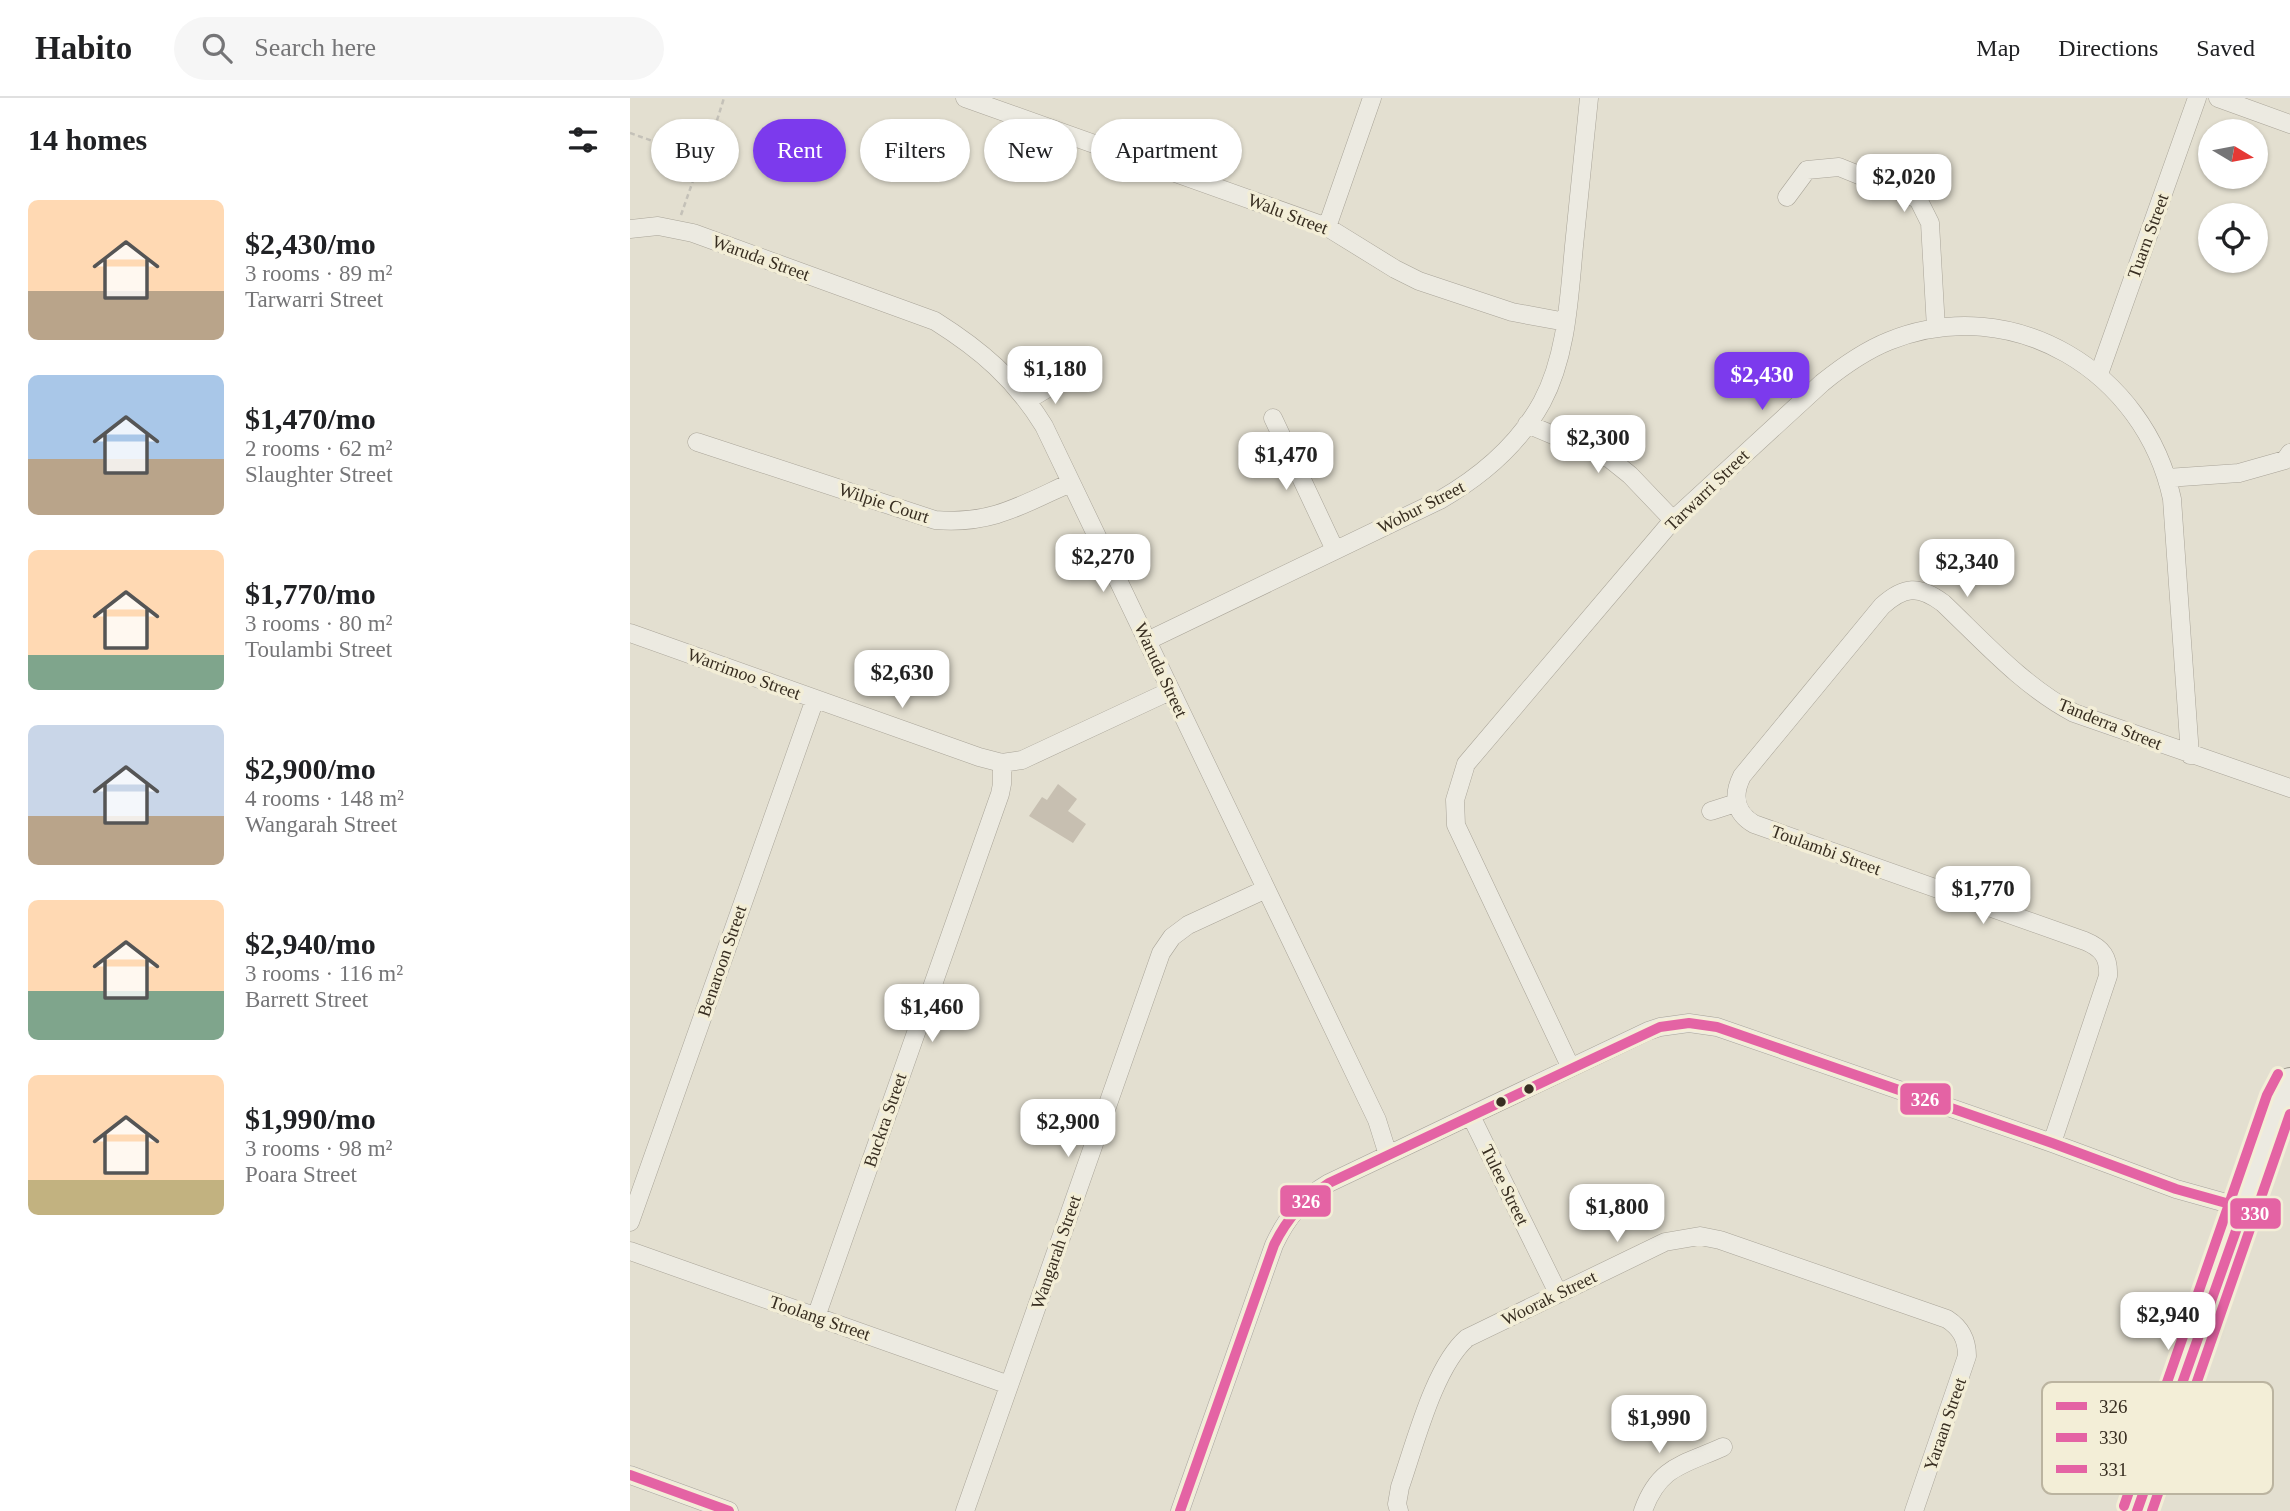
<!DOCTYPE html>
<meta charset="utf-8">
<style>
:root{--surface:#fff;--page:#f6f6f6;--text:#202124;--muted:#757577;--line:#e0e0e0;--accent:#7c3aed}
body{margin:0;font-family:Georgia,serif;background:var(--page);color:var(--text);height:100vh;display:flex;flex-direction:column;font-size:26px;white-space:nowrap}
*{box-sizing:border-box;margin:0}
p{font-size:23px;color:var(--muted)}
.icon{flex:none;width:38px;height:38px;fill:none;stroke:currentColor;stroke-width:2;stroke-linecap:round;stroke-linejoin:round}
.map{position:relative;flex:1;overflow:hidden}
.panel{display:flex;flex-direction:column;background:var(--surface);width:630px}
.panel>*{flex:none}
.hud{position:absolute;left:21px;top:21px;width:665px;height:63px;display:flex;gap:14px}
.needle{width:46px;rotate:100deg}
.fabs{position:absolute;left:1568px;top:21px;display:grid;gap:14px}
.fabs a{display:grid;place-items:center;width:70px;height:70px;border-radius:50%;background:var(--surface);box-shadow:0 2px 5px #0004;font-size:35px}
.price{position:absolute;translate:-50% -60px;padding:0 16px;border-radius:14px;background:#fff;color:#222;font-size:23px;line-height:46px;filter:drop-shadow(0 2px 4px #0008)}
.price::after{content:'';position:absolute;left:50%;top:42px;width:21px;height:16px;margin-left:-10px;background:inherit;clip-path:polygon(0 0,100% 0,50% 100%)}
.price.active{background:var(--accent);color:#fff}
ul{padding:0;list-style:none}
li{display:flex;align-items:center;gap:21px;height:175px;padding:0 28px}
li span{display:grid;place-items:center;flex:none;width:196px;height:140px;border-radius:10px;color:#555}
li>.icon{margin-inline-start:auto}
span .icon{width:84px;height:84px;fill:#fffc;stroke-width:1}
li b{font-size:30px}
h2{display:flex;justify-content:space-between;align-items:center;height:84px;padding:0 28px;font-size:30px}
.pill{padding:0 24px;border-radius:32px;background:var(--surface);box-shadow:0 2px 5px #0004;font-size:24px;line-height:63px}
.pill.active{background:var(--accent);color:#fff}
header{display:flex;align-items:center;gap:42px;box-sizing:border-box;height:98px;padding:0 35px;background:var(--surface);border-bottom:2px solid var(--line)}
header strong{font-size:33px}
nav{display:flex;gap:38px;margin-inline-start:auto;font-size:24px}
.search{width:490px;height:63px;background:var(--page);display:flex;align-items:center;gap:18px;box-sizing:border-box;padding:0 24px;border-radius:38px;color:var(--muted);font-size:26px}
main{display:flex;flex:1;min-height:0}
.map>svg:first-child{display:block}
</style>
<header>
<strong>Habito</strong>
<div class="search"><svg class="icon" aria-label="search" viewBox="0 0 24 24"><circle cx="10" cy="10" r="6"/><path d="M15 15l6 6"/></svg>Search here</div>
<nav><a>Map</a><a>Directions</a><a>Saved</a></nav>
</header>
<main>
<section class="panel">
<h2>14 homes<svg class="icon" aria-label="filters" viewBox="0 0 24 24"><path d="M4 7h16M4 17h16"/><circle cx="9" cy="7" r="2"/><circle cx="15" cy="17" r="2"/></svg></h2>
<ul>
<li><span style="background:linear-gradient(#ffd9b3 65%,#b9a48a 0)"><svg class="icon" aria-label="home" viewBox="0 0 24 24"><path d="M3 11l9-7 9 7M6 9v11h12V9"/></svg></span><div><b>$2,430/mo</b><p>3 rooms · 89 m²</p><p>Tarwarri Street</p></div></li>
<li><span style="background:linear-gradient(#a9c7e8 60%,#b9a48a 0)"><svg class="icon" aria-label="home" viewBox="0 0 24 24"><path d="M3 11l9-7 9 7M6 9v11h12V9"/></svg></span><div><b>$1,470/mo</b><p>2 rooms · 62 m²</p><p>Slaughter Street</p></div></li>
<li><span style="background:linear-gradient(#ffd9b3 75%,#7fa58c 0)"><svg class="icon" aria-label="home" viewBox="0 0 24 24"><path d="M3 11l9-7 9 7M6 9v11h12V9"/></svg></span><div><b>$1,770/mo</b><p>3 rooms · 80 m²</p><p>Toulambi Street</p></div></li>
<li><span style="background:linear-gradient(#c9d6e8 65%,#b9a48a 0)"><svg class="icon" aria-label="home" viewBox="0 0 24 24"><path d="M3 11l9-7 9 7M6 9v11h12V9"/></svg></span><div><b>$2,900/mo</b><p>4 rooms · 148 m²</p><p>Wangarah Street</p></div></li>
<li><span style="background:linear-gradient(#ffd9b3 65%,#7fa58c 0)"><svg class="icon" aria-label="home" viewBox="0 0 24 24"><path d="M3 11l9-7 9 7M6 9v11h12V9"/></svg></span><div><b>$2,940/mo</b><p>3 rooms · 116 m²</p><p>Barrett Street</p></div></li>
<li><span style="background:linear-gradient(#ffd9b3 75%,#c2b280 0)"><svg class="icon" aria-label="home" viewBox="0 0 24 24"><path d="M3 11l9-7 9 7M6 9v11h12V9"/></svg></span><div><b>$1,990/mo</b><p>3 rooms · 98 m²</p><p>Poara Street</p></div></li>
</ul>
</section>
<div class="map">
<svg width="1660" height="1413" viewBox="0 0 1660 1413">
<rect width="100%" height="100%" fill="#e3dfd0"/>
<path fill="#c7bfb1" d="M 428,686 L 447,701 L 438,713 L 456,726 L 443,745 L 399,718 L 412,699 L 417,702 Z"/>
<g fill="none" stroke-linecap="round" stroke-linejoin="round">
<g stroke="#a9a498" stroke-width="19">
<path id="street" d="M 335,0 L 697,129 L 765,171 L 789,183 L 882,214 L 936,224
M 1588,0 L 1660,26
M 1157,99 L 1177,72 L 1209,69 L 1288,101 L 1300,125 L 1306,230
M 697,129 L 742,0
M 0,131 L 28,128 L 63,135 L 305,223 C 351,252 385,281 414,328 L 747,1022 L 758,1057
M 1469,276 L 1567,0
M 398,302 L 431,282
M 643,320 L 705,452
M 897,326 L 980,361 L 1000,377 L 1043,422
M 67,344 L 305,422 C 360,427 392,407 440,385
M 1537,380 L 1609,375 L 1655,362 L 1660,355
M 0,535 L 349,659 L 372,665 L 392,662 L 540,593
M 517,543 L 810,402 C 850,379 889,346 912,304 C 937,257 939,200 944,148 C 949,99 954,49 959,0
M 1081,713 L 1106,705
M 940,968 L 826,727 L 825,702 L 836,666 L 1043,422 L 1192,285 C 1213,268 1234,253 1259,243 C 1383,193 1515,274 1542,401 L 1560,657
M 841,1018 L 928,1195
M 1422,1045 L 1478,878 C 1479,859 1472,850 1455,843 L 1124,726 C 1105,715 1102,698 1112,678 L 1252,508 C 1274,488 1289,487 1313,505 C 1354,544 1393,588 1444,615 L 1660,690
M 0,1124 L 185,601
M 0,1153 L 379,1287
M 186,1219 L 370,696 L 372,686 L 372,665
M 0,1377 L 99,1413
M 335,1413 L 531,855 L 542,839 L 558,827 L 636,791
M 550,1413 L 644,1147 C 657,1119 672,1101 699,1085 L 1018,933 L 1030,929 L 1059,925 L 1087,929 L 1422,1045 L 1546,1091 L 1614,1110
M 769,1413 L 767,1406 L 770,1389 C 785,1346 804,1269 837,1240 L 1035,1144 L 1070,1138 L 1090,1142 L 1317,1221 C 1331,1230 1337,1241 1337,1258 L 1284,1413
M 1013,1413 C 1029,1368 1053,1367 1093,1349"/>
</g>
<g stroke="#989488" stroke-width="28">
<path id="secondary" d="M 1507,1413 L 1650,1002 L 1660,983"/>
</g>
<path stroke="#c4c1b8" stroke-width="2.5" stroke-dasharray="5 3.5" stroke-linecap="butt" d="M 0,35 L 71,60
M 51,117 L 71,60 L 75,57 L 78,51 L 94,0"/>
<use href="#street" stroke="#eceae1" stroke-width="18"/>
<use href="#secondary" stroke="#eceae1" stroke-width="26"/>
<g stroke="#f3eed7" stroke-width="16">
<path id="bus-1" d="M 0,1377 L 99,1413
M 550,1413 L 644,1147 C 657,1120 674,1101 699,1085 L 1030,929 L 1059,925 L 1087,929 L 1422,1045 L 1546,1091 L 1614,1110
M 1507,1413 L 1614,1110"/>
</g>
<g stroke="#f3eed7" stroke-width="16">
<path id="bus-2" d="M 1522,1413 L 1660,1016"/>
</g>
<g stroke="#f3eed7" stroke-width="16">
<path id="bus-3" d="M 1494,1408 L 1637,997 L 1648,976"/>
</g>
<use href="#bus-1" stroke="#e463a4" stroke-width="10"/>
<use href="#bus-2" stroke="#e463a4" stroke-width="10"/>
<use href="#bus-3" stroke="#e463a4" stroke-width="10"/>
</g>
<g fill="#382e21" stroke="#f3eed7" stroke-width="2.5">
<circle cx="899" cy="991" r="6"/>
<circle cx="871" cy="1004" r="6"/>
</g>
<g text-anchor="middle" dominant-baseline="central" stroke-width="7" stroke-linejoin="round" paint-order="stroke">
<g font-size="18" fill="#382e21" stroke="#f3eed7">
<text transform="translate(658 116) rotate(21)">Walu Street</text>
<text transform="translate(1518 138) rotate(-70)">Tuarn Street</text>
<text transform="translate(131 160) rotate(20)">Waruda Street</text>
<text transform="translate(1077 392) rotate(-44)">Tarwarri Street</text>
<text transform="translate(254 405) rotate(18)">Wilpie Court</text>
<text transform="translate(791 409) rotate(-27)">Wobur Street</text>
<text transform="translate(531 572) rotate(65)">Waruda Street</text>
<text transform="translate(114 576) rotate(20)">Warrimoo Street</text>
<text transform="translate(1480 626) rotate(22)">Tanderra Street</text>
<text transform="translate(1196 752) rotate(20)">Toulambi Street</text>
<text transform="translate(92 863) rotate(-71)">Benaroon Street</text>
<text transform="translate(255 1022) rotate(-71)">Buckra Street</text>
<text transform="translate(875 1087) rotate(64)">Tulee Street</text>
<text transform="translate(426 1154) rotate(-71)">Wangarah Street</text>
<text transform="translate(919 1200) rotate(-26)">Woorak Street</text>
<text transform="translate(190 1220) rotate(19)">Toolang Street</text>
<text transform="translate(1315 1326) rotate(-71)">Yaraan Street</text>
</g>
</g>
<rect x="1412" y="1284" width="231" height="112" rx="10" fill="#f3eed7" stroke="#bbb4a0" stroke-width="2"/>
<rect x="1426" y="1304" width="31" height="8" fill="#e463a4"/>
<rect x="1426" y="1335" width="31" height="9" fill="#e463a4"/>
<rect x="1426" y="1367" width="31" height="8" fill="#e463a4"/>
<g font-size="19" fill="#382e21">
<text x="1469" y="1315">326</text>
<text x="1469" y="1346">330</text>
<text x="1469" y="1378">331</text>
</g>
<g stroke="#f3eed7" stroke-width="2.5">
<rect x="1269" y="984" width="53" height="34" rx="7" fill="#e463a4"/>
<rect x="649" y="1086" width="53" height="34" rx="7" fill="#e463a4"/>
<rect x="1599" y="1099" width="53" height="33" rx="7" fill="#e463a4"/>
</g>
<g font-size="19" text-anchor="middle" font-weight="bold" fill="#fff">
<text x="1295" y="1008">326</text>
<text x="676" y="1110">326</text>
<text x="1625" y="1122">330</text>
</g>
</svg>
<div class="fabs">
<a><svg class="needle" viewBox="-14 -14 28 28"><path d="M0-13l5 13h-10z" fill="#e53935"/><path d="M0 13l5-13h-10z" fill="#757577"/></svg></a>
<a><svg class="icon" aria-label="locate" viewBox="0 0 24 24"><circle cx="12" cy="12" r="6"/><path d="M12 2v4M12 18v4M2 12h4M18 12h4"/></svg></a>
</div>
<b class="price" style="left:1274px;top:116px">$2,020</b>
<b class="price" style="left:425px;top:308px">$1,180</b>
<b class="price active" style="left:1132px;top:314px">$2,430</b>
<b class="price" style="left:968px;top:377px">$2,300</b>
<b class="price" style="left:656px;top:394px">$1,470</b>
<b class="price" style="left:473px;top:496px">$2,270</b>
<b class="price" style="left:1337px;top:501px">$2,340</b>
<b class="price" style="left:272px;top:612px">$2,630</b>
<b class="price" style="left:1353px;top:828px">$1,770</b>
<b class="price" style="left:302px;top:946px">$1,460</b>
<b class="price" style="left:438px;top:1061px">$2,900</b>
<b class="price" style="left:987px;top:1146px">$1,800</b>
<b class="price" style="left:1538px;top:1254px">$2,940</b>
<b class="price" style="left:1029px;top:1357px">$1,990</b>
<div class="hud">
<a class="pill">Buy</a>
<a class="pill active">Rent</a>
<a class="pill">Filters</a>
<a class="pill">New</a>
<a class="pill">Apartment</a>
</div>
</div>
</main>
